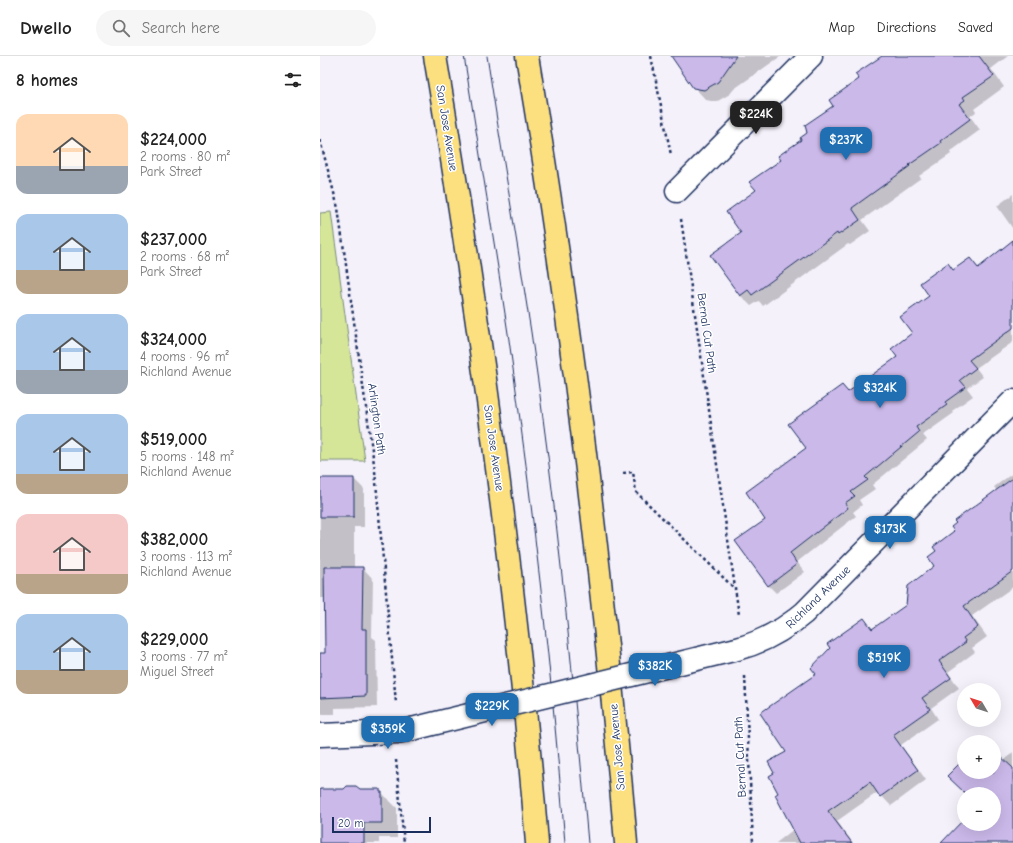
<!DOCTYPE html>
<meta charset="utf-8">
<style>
:root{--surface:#fff;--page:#f6f6f6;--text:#222;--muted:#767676;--line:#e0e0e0;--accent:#1f6fb2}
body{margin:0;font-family:"Comic Neue",sans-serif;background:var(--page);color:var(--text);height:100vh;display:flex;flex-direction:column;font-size:15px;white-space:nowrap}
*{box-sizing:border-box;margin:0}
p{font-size:13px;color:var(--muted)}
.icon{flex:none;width:22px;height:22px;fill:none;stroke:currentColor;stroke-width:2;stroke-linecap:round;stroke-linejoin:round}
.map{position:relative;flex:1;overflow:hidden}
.details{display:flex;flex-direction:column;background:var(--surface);width:320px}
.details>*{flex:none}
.needle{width:26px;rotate:309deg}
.fabs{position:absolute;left:637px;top:627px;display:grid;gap:8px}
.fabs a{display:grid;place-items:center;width:44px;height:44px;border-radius:50%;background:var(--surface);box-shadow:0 4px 16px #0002;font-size:20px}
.scale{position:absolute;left:12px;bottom:10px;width:99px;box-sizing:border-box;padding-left:4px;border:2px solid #1b2f5e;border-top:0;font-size:11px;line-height:14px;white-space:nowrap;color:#1b2f5e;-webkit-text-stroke:3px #fff;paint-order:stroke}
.price{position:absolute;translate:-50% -34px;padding:0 9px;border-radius:8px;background:var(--accent);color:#fff;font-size:13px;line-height:26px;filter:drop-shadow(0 1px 2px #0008)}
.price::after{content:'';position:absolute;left:50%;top:24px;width:12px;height:9px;margin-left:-6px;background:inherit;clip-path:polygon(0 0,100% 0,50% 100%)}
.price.current{background:#222;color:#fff}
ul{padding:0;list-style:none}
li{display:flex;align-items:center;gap:12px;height:100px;padding:0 16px}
li span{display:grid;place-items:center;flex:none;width:112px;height:80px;border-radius:12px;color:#555}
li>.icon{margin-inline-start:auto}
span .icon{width:48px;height:48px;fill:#fffc;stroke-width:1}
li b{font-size:17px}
h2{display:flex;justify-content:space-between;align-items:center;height:48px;padding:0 16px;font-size:17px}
header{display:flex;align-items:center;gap:24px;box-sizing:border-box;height:56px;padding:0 20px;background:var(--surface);border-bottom:1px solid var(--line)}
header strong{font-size:19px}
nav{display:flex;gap:22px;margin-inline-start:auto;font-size:14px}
.search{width:280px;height:36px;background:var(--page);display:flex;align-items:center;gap:10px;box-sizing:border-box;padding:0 14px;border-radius:22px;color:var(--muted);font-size:15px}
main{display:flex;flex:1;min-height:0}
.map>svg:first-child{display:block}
</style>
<header>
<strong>Dwello</strong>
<div class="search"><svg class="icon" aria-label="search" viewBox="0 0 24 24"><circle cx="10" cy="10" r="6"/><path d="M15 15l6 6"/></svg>Search here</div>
<nav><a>Map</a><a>Directions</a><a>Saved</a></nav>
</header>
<main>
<section class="details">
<h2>8 homes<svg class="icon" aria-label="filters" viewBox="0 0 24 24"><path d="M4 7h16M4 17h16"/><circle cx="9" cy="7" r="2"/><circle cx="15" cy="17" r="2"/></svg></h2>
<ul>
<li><span style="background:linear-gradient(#ffd9b3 65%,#9aa5b1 0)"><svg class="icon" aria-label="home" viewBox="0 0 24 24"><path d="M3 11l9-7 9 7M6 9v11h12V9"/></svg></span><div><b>$224,000</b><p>2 rooms · 80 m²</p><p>Park Street</p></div></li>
<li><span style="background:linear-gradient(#a9c7e8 70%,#b9a48a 0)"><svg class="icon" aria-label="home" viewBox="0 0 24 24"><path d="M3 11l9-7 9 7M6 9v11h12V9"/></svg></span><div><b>$237,000</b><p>2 rooms · 68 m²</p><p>Park Street</p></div></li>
<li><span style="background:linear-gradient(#a9c7e8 70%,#9aa5b1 0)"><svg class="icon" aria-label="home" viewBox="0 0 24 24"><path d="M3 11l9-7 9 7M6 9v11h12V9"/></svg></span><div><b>$324,000</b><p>4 rooms · 96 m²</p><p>Richland Avenue</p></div></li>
<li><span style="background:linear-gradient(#a9c7e8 75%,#b9a48a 0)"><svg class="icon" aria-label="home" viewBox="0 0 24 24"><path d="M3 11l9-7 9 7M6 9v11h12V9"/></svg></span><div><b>$519,000</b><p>5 rooms · 148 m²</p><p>Richland Avenue</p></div></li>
<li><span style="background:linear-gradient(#f6c9c9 75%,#b9a48a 0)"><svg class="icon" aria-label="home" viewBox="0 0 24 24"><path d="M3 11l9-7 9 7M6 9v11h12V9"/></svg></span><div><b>$382,000</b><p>3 rooms · 113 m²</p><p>Richland Avenue</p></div></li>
<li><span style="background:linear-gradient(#a9c7e8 70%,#b9a48a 0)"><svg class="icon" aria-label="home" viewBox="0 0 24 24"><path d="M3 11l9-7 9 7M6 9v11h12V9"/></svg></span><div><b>$229,000</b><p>3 rooms · 77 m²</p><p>Miguel Street</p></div></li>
</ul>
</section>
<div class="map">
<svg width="693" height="787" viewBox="0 0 693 787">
<rect width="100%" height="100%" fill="#f5f1fb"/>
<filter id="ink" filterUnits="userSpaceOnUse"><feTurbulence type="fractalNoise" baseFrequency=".025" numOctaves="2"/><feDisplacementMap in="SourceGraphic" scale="8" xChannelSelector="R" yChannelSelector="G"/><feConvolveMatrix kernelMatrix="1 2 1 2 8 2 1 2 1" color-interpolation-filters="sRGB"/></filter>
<g filter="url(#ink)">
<path fill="#d5e699" stroke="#788a7c" d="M 11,156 L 45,405 L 0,405 L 0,157 Z"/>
<path fill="#0003" d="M 353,0 L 461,0 L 414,33 L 410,38 L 396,46 L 386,44 L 374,31 Z
M 572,0 L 688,0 L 671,13 L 684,31 L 654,53 L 656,56 L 650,60 L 660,74 L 630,96 L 631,98 L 599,120 L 601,122 L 542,164 L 550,175 L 530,189 L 528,188 L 443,250 L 439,245 L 431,250 L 420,239 L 423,178 L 437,134 L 462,104 L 514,50 Z
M 693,138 L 693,173 L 677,150 Z
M 693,186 L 693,286 L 656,312 L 663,321 L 647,332 L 653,340 L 632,355 L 634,357 L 603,379 L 607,384 L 552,429 L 555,433 L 539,444 L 542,449 L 533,456 L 536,460 L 477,506 L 485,516 L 456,537 L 448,529 L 447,464 L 522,330 L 529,336 L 579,301 L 593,277 L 628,209 L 634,215 L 650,203 L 659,212 Z
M 693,417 L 693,531 L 652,560 L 667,581 L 652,592 L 655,596 L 628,616 L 639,632 L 611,652 L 618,663 L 581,689 L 606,724 L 571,750 L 558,736 L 517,765 L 533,787 L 456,787 L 474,773 L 460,737 L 456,718 L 468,696 L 498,619 L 543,563 L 554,574 L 587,549 L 616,510 L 618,496 L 677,435 L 674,431 Z
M 0,423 L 34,423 L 44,433 L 44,471 L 34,471 L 34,512 L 43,512 L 53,523 L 52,581 L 56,584 L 57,651 L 15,652 L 15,658 L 0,658 L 0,598 L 6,598 L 5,542 L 0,542 Z
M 693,696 L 693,787 L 623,787 L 644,764 L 644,768 L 674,768 L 674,738 L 648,738 L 670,716 L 674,716 L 674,712 L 684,705 Z
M 0,734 L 59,734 L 77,752 L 77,782 L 59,782 L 59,787 L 0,787 Z"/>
<path fill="#cbb9ea" stroke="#1b2f5e" d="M 351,0 L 416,0 L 398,26 L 384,34 L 373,32 Z
M 562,0 L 659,0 L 674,20 L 643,41 L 645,44 L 639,48 L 650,63 L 620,85 L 621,87 L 589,109 L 590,110 L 532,152 L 540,164 L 518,179 L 517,177 L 432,239 L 428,234 L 420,240 L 390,199 L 421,177 L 406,156 L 436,134 L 429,126 L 461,104 L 458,100 L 481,84 L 480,82 L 487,77 L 485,69 L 513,50 L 509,44 L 539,23 L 535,18 Z
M 693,184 L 693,272 L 649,304 L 656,312 L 640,324 L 646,331 L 625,346 L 627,349 L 596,371 L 599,376 L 545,421 L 548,424 L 531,436 L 535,440 L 525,447 L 528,452 L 470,497 L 477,508 L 448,530 L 415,485 L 445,464 L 426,436 L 486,392 L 468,368 L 522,329 L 528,336 L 577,301 L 571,293 L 592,277 L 580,261 L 609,240 L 600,227 L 628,207 L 633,214 L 650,202 L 658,212 Z
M 0,422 L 34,422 L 34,461 L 0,461 Z
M 693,422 L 693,515 L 644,550 L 658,571 L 643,582 L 646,586 L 619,605 L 631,622 L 602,642 L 610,653 L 573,679 L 598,714 L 560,741 L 550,726 L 508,755 L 532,787 L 480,787 L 455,739 L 458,737 L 449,720 L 454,717 L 448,706 L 466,696 L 440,657 L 496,618 L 491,612 L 510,592 L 507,588 L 544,562 L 552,573 L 586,549 L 588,530 L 614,510 L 608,501 L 616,495 L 613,491 L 634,475 L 631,471 L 636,467 L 634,465 Z
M 4,511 L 43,511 L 42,573 L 46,573 L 46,640 L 0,642 L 0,597 L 5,597 Z
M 679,699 L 693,712 L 693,787 L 621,787 L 644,763 L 644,768 L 674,768 L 674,738 L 646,738 L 627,720 L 644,703 L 644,716 L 674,716 L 674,705 Z
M 27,730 L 36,730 L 40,733 L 60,733 L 60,736 L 62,736 L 62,767 L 44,767 L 44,787 L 0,787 L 0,733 L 24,733 Z"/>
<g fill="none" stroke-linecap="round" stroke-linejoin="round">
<g stroke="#1b2f5e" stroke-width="25">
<path id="minor" d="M 357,135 L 491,0
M 417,593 C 443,586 464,574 484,557 L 693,345
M 0,679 L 77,676 L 92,673"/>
</g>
<g stroke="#1b2f5e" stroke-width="25">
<path id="primary" d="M 115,0 C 159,261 196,523 217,787
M 207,0 C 251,261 283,523 306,787"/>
</g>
<path stroke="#1b2f5e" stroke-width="2.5" stroke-dasharray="3 3" stroke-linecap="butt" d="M 331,0 L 351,99
M 0,84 L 18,152 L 55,415 L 76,647
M 361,163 L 419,559
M 303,417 L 313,416 L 316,436 L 415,533
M 425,620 L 433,787
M 76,704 L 84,787"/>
<use href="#minor" stroke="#fff" stroke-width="22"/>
<use href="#primary" stroke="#fce080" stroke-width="22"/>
<path stroke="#1b2f5e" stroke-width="1" d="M 144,0 C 159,94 175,189 189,284 C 213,451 232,619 245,787
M 167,0 C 181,92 197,184 211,276 C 236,445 253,616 268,787"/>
<g stroke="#1b2f5e" stroke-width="25" stroke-linecap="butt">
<path id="minor-bridge" d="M 92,673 L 417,593"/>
</g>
<use href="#minor-bridge" stroke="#fff" stroke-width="22"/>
</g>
</g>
<g text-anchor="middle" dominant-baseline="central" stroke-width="3" stroke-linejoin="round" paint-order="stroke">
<g font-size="12" fill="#1b2f5e" stroke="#fff">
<text transform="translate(127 72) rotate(81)">San Jose Avenue</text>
<text transform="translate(387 277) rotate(82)">Bernal Cut Path</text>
<text transform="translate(57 363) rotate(82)">Arlington Path</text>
<text transform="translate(174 392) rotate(82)">San Jose Avenue</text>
<text transform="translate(498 541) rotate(-44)">Richland Avenue</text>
<text transform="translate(297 691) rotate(-95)">San Jose Avenue</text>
<text transform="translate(420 701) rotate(-93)">Bernal Cut Path</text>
</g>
</g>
</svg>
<div class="fabs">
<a><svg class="needle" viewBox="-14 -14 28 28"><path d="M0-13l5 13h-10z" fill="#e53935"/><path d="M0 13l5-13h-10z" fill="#767676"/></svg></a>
<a>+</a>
<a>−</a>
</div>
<div class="scale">20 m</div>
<b class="price current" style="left:436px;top:79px">$224K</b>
<b class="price" style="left:526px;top:105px">$237K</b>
<b class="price" style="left:560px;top:353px">$324K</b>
<b class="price" style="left:570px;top:494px">$173K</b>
<b class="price" style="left:564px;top:623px">$519K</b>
<b class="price" style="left:335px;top:631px">$382K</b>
<b class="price" style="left:172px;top:671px">$229K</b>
<b class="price" style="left:68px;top:694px">$359K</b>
</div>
</main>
